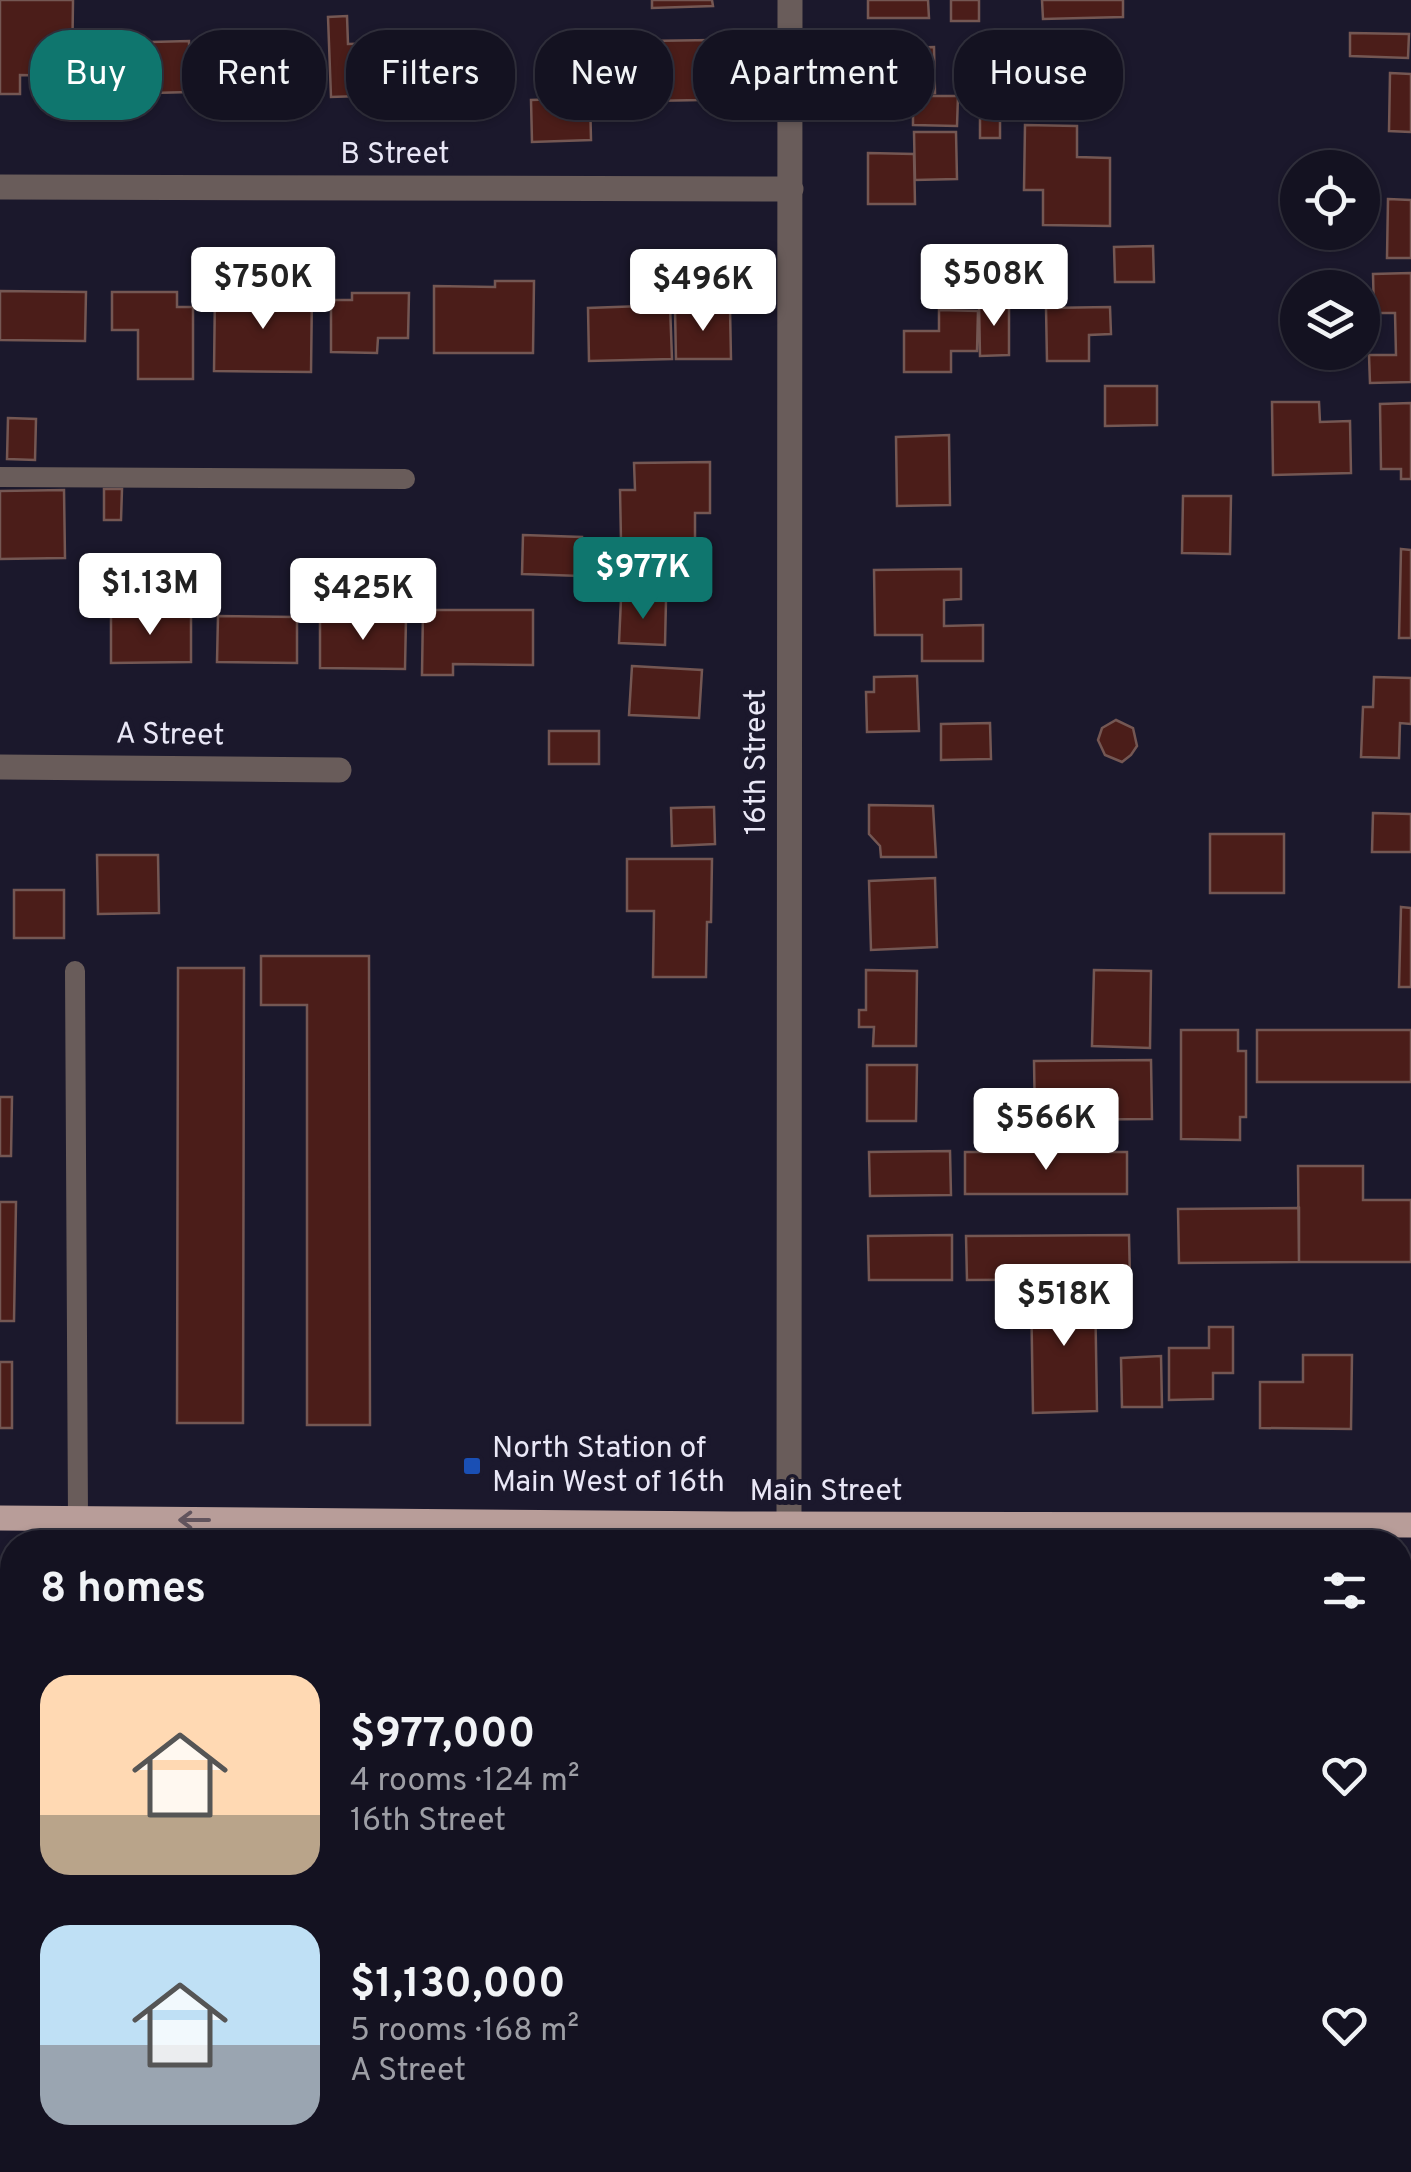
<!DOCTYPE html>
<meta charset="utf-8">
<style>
:root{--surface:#141221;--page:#1d1b2a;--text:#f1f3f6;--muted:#9d9ea5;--line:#33323f;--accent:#0f766e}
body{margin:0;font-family:Overpass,sans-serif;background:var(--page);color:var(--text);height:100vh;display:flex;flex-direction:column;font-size:38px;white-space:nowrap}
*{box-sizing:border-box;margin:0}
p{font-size:32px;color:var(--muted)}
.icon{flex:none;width:55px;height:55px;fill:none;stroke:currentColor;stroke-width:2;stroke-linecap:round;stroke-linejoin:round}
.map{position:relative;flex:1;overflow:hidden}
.details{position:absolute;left:0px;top:1530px;width:1412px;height:642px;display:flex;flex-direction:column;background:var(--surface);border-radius:40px 40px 0 0;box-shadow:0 2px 8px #0004,0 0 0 2px var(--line)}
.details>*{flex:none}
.hud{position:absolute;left:30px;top:30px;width:1352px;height:90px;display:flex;gap:20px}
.tools{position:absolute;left:1280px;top:150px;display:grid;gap:20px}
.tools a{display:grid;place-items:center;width:100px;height:100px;border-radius:50%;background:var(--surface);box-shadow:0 2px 8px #0004,0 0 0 2px var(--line);font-size:50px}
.price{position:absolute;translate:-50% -85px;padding:0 22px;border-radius:10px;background:#fff;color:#222;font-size:32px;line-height:65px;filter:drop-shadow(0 2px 5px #0008)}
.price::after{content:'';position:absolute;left:50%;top:60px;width:30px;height:22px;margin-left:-15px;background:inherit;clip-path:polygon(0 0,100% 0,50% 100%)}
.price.active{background:var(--accent);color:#fff}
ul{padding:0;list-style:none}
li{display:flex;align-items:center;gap:30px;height:250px;padding:0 40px}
li span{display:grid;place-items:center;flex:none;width:280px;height:200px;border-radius:30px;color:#555}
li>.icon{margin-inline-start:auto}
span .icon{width:120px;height:120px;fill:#fffc;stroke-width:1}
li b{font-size:42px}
h2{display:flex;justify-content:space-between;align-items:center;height:120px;padding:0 40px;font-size:42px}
.pill{padding:0 35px;border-radius:40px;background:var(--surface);box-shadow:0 2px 8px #0004,0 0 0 2px var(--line);font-size:35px;line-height:90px}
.pill.active{background:var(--accent);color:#fff}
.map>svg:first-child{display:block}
</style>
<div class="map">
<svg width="1411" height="2172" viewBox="0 0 1411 2172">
<rect width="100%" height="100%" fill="#1b182c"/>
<path fill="#4b1d19" stroke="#745753" stroke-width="2.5" d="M 0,0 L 73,0 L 72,76 L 20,75 L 20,94 L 0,94 Z
M 652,0 L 712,0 L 713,6 L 652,8 Z
M 868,0 L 928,0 L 929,18 L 868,18 Z
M 951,0 L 979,0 L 979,21 L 951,21 Z
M 1042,0 L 1123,0 L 1123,17 L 1043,19 Z
M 347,16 L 348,44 L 388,43 L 390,95 L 331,97 L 328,17 Z
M 1350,33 L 1409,34 L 1408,58 L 1350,56 Z
M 712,40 L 712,79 L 700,79 L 701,100 L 647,101 L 646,41 Z
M 189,41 L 190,92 L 114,94 L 112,43 Z
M 295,41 L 296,91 L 242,93 L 241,42 Z
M 934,47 L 935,93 L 870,95 L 869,49 Z
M 646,60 L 647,98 L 585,98 L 585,61 Z
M 1390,73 L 1411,74 L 1411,132 L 1389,131 Z
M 913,96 L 958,96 L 957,126 L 913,125 Z
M 590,98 L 591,140 L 532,142 L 531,100 Z
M 980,109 L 1000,109 L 1000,138 L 980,138 Z
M 1025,125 L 1077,126 L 1077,157 L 1110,158 L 1110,226 L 1043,225 L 1043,190 L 1024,190 Z
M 914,132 L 956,132 L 957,179 L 915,180 Z
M 868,153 L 914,154 L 915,204 L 868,204 Z
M 1388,199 L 1411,200 L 1411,258 L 1387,258 Z
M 1153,246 L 1154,282 L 1115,282 L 1114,247 Z
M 1411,273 L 1411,382 L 1370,383 L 1369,355 L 1396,355 L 1395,313 L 1374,313 L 1373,274 Z
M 495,281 L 534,281 L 533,353 L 434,353 L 434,286 L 495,287 Z
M 0,291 L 86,292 L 85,341 L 0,340 Z
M 215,291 L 312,292 L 311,372 L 214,371 Z
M 112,292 L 177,292 L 177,307 L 193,307 L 193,379 L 138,379 L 138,330 L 112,330 Z
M 352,293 L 409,293 L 408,338 L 378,338 L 377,353 L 331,352 L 331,300 L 352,300 Z
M 979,303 L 1009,303 L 1009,355 L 980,356 Z
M 670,305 L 672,359 L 589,361 L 588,308 Z
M 1110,307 L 1111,334 L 1089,335 L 1089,361 L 1047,361 L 1046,308 Z
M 730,308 L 731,359 L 676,359 L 675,309 Z
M 939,310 L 978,311 L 977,351 L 951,351 L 951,372 L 904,372 L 904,331 L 939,331 Z
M 1105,386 L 1157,386 L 1157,425 L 1105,426 Z
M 1272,402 L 1319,402 L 1320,422 L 1350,421 L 1351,473 L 1273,475 Z
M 1411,403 L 1411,479 L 1401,479 L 1401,469 L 1381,469 L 1380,404 Z
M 8,418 L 36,419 L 35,460 L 7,459 Z
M 949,435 L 950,505 L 897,506 L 896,437 Z
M 710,462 L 710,513 L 695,513 L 695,539 L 621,540 L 620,490 L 635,490 L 634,463 Z
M 104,489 L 122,489 L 121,520 L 104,520 Z
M 64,490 L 65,558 L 0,559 L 0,491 Z
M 1183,496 L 1231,496 L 1230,554 L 1182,553 Z
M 523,535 L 582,537 L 581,576 L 522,574 Z
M 1401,549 L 1411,550 L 1411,638 L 1399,638 Z
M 961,569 L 961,599 L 944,600 L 944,626 L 983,625 L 983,661 L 922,661 L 922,635 L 875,635 L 874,570 Z
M 621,599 L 666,600 L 665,645 L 619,643 Z
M 111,610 L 135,610 L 136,616 L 191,615 L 191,662 L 111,663 Z
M 423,610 L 533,610 L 533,665 L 453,664 L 453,675 L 422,675 Z
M 218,616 L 297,617 L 297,663 L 217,662 Z
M 320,617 L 406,618 L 405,669 L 320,668 Z
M 632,666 L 702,670 L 699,718 L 629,715 Z
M 917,676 L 919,731 L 867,732 L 866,692 L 874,692 L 874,677 Z
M 1374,677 L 1411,678 L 1411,724 L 1400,723 L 1399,758 L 1361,757 L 1363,707 L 1373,707 Z
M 1116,720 L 1133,728 L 1137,746 L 1131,755 L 1122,762 L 1105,755 L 1098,740 L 1102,728 Z
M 990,723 L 991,759 L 941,760 L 941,724 Z
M 549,731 L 599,731 L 599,764 L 549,764 Z
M 869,805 L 933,806 L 936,857 L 881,857 L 880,846 L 869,834 Z
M 714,807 L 715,844 L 672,846 L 671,808 Z
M 1373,813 L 1411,814 L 1411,852 L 1372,852 Z
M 1210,834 L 1284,834 L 1284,893 L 1210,893 Z
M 97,855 L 158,855 L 159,913 L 98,914 Z
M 627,859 L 712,859 L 711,922 L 707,922 L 706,977 L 653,977 L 654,911 L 627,911 Z
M 935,878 L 937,947 L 871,950 L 869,881 Z
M 14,890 L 64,890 L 64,938 L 14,938 Z
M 1401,907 L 1411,908 L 1411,987 L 1399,987 Z
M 261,956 L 369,956 L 370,1425 L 307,1425 L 307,1005 L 261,1005 Z
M 178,968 L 244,968 L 243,1423 L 177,1423 Z
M 866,970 L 917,971 L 916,1046 L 873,1046 L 874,1027 L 859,1027 L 859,1010 L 866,1010 Z
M 1094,970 L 1151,971 L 1150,1048 L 1092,1046 Z
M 1181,1030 L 1238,1030 L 1238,1051 L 1246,1051 L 1246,1117 L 1240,1117 L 1240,1140 L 1181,1139 Z
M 1257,1030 L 1411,1030 L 1411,1082 L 1257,1082 Z
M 1151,1060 L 1152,1119 L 1035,1120 L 1034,1061 Z
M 867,1065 L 917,1065 L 916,1121 L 867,1121 Z
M 0,1097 L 12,1097 L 11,1156 L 0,1156 Z
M 950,1151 L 951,1195 L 870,1196 L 869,1152 Z
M 965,1152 L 1127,1152 L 1127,1194 L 965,1194 Z
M 1298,1166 L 1363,1166 L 1363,1200 L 1411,1200 L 1411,1262 L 1299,1262 Z
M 0,1202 L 16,1202 L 14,1321 L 0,1321 Z
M 1299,1208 L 1299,1262 L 1179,1263 L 1178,1209 Z
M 952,1235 L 952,1280 L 869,1280 L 868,1236 Z
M 1129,1235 L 1130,1279 L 967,1280 L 966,1236 Z
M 1095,1286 L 1097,1411 L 1033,1413 L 1031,1287 Z
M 1209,1327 L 1233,1327 L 1233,1373 L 1213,1373 L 1213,1399 L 1169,1400 L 1169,1348 L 1209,1348 Z
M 1303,1355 L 1352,1355 L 1351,1429 L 1260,1428 L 1260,1382 L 1303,1382 Z
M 1161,1356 L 1162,1407 L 1122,1407 L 1121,1358 Z
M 0,1362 L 12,1362 L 12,1428 L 0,1428 Z
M 1400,1593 L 1411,1594 L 1411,1706 L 1400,1706 Z
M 1400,1877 L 1411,1878 L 1411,1919 L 1400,1919 Z
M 1400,1979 L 1408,1979 L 1407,2043 L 1400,2043 Z
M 92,2160 L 149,2160 L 149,2172 L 92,2172 Z
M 270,2160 L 355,2160 L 355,2172 L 270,2172 Z
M 606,2160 L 729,2160 L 728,2172 L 606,2172 Z
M 729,2160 L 783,2160 L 783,2172 L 728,2172 Z
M 880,2160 L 996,2160 L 996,2172 L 879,2172 Z"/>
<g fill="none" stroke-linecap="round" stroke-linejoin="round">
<path stroke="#695c5a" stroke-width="20" d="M 0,477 L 405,479
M 75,971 L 78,1519
M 1400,2149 L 1411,2149"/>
<path stroke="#695c5a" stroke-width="25" d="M 0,187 L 791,189
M 0,767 L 339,770
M 789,1524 L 790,0
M 41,1542 L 42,1519
M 33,2172 L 33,2160"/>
<path stroke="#b89d99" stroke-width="25" d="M 0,1518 L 733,1524 L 1411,1525"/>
</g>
<defs><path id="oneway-shaft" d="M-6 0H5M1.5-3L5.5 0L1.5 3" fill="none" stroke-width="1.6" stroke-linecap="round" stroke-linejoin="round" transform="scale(2.5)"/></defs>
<use stroke="#62545d" href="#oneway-shaft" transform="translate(194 1520) rotate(-180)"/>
<rect fill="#1a4fb4" stroke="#1b182c" stroke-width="4" x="462" y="1456" width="20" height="20" rx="5"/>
<g text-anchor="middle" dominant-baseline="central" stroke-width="10" stroke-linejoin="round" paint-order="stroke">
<g font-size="30" fill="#e9e7f6" stroke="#1b182c">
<text x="395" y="155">B Street</text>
<text transform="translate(170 736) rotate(1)">A Street</text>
<text transform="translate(757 762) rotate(-90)">16th Street</text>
<text x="826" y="1492">Main Street</text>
</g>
<g font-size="30" fill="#e9e7f6" stroke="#1b182c" text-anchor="start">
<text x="492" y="1449">North Station of<tspan x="492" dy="34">Main West of 16th</tspan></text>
</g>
</g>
</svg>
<div class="tools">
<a><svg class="icon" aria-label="locate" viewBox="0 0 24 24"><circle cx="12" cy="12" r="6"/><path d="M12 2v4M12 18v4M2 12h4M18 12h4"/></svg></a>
<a><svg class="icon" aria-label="layers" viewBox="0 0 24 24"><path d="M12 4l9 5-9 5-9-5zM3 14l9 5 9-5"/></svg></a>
</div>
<b class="price" style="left:994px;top:329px">$508K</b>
<b class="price" style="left:263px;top:332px">$750K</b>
<b class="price" style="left:703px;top:334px">$496K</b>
<b class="price active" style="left:643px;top:622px">$977K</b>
<b class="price" style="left:150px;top:638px">$1.13M</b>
<b class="price" style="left:363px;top:643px">$425K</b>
<b class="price" style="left:1046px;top:1173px">$566K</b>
<b class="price" style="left:1064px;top:1349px">$518K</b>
<div class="hud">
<a class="pill active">Buy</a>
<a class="pill">Rent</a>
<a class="pill">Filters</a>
<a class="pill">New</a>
<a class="pill">Apartment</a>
<a class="pill">House</a>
</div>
<section class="details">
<h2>8 homes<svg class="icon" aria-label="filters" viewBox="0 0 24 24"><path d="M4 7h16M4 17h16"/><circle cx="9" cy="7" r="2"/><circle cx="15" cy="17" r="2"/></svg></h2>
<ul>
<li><span style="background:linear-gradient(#ffd9b3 70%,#b9a48a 0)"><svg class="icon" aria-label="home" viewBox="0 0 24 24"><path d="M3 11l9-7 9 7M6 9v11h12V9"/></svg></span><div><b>$977,000</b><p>4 rooms · 124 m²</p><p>16th Street</p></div><svg class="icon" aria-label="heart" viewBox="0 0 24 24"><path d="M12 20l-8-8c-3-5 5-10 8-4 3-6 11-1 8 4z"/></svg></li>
<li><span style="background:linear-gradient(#bfe0f5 60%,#9aa5b1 0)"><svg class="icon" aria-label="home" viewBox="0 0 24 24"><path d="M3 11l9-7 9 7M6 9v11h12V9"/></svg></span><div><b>$1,130,000</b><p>5 rooms · 168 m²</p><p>A Street</p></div><svg class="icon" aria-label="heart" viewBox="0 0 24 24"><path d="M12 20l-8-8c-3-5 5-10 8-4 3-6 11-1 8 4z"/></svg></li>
</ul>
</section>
</div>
